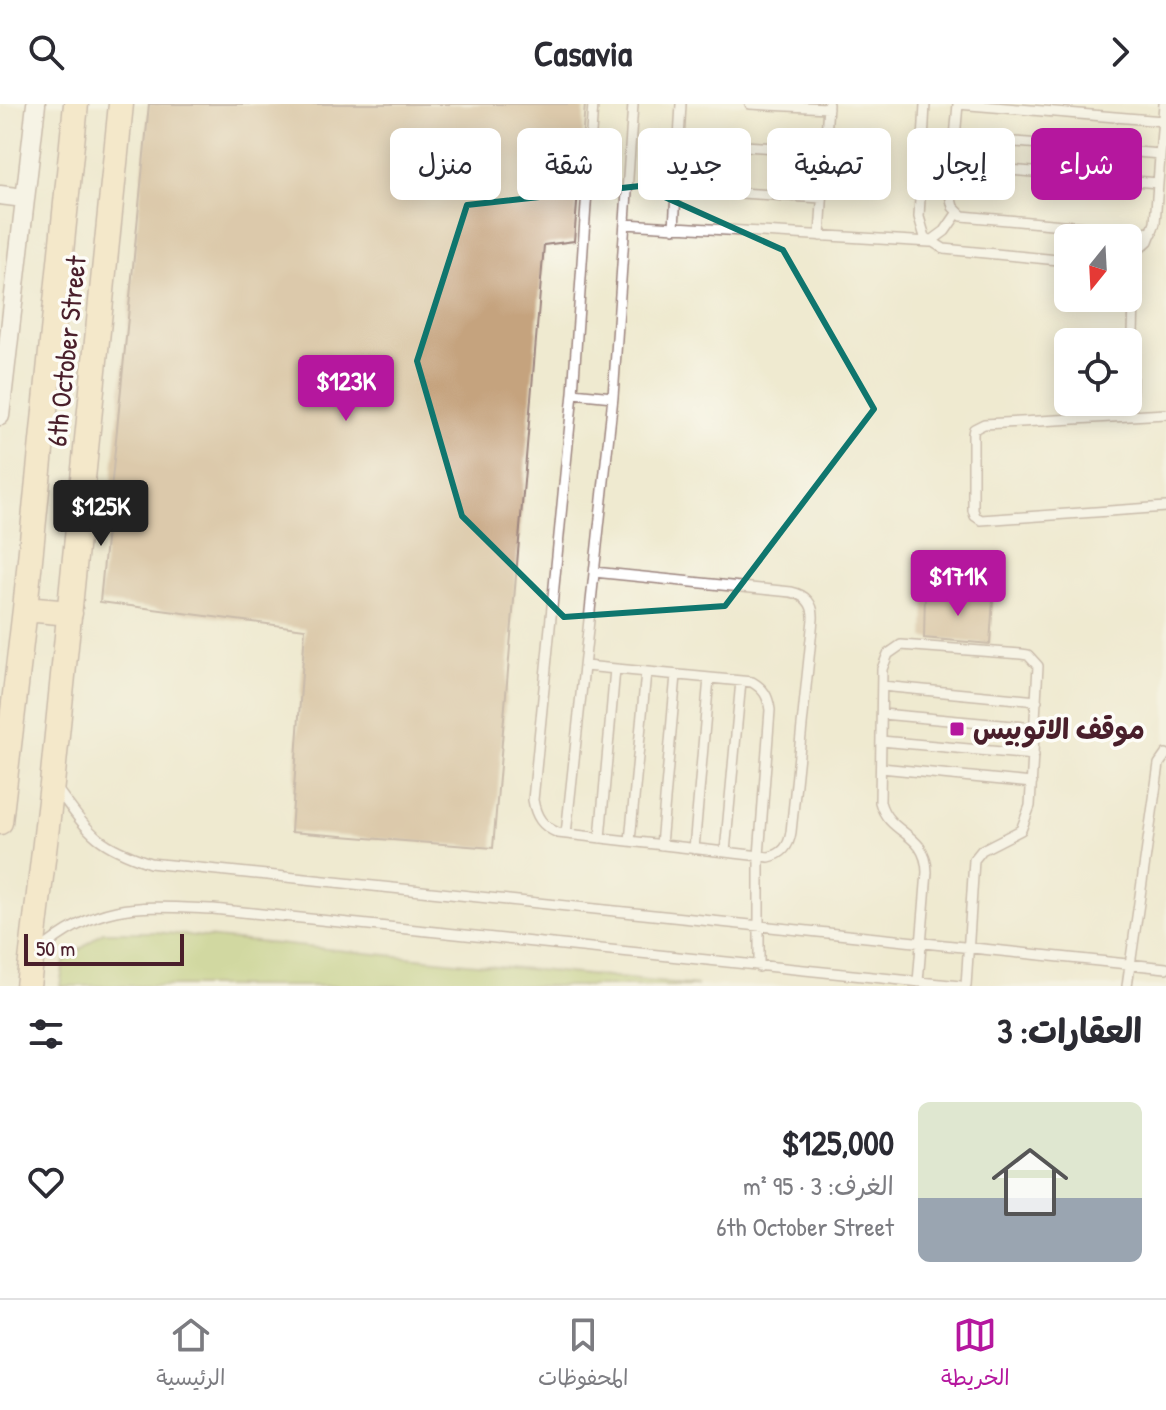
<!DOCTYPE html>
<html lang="ar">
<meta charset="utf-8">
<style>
:root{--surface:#fff;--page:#f7f7f7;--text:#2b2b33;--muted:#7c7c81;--line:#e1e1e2;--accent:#b5179e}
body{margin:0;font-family:"Patrick Hand","Playpen Sans Arabic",sans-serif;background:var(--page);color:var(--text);direction:rtl;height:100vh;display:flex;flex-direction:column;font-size:30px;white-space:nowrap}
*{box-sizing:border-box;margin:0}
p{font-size:26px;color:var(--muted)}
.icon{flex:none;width:44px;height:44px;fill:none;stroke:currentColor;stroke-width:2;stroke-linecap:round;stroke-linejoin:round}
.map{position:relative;height:882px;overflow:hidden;direction:ltr}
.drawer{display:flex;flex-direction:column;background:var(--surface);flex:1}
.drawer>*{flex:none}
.banner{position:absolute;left:24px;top:24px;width:1118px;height:72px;direction:rtl;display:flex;gap:16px}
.needle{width:52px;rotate:198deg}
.controls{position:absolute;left:1054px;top:120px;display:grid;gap:16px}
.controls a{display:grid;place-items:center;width:88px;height:88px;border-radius:12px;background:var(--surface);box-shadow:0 4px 20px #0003;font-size:40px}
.scale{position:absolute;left:24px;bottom:20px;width:160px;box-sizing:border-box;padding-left:8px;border:4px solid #4a1f2b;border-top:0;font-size:22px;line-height:28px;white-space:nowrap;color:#4a1f2b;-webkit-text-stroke:6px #fdfcf7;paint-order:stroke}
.price{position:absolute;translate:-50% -68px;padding:0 18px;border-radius:8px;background:var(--accent);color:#fff;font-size:26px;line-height:52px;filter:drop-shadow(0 2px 4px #0008)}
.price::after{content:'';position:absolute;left:50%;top:48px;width:24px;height:18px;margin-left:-12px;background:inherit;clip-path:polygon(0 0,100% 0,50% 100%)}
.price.on{background:#222;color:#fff}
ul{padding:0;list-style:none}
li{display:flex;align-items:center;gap:24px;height:200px;padding:0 24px}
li+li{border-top:2px solid var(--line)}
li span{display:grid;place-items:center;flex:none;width:224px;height:160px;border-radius:12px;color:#555}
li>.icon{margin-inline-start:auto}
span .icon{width:96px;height:96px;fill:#fffc;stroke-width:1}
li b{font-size:34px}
h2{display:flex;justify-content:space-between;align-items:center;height:96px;padding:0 24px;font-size:34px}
.chip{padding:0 28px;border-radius:12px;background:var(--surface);box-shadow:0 4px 20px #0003;font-size:28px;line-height:72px}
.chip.on{background:var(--accent);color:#fff}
header{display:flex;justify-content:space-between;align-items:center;height:104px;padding:0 24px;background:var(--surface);font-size:36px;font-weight:800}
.tab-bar{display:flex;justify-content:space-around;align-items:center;height:112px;border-top:2px solid var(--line);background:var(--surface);font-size:22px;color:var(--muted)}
.tab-bar a{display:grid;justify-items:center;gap:4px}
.tab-bar .on{color:var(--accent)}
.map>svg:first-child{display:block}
</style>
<header><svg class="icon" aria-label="forward" viewBox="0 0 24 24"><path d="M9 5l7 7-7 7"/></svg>Casavia<svg class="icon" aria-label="search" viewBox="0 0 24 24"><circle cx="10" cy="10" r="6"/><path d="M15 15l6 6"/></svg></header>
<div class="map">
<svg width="1166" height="882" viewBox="0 0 1166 882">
<rect width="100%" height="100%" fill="#fdfcf7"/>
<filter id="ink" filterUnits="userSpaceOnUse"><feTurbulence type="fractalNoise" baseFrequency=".0125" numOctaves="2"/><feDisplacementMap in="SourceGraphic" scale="16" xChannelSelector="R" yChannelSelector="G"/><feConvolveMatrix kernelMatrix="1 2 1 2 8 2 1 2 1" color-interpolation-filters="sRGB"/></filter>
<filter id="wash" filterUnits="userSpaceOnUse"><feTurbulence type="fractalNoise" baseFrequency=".006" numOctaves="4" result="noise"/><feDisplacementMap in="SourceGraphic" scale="32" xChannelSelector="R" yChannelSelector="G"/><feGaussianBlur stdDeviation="1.8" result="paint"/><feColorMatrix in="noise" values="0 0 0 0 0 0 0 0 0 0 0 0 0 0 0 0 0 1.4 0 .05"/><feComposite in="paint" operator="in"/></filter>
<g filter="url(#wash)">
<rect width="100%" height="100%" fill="#efead0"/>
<path fill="#aec469" stroke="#7c724a" stroke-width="2" d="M 103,828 L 156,828 L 698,882 L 60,882 L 64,858 Z"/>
<g id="blocks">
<path fill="#c5a37e" d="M 149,0 L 585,0 L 574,137 L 544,141 L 493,744 L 291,728 L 305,525 L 100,498 Z
M 925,489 L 993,494 L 990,540 L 924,534 Z"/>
</g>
</g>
<g filter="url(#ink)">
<use href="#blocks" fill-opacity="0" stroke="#9c847e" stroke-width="2"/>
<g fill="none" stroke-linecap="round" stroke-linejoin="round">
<g stroke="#9c847e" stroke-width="12">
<path id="lane" d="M 593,0 L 573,289 L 533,696 C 536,713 542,722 558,729 L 769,753 C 783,750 789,742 791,728 L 813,515 C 814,500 806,491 791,488 L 594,468
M 750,0 L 828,4
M 925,0 L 919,113 L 925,133 L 944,145 L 1068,157
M 958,0 L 950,91 L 953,103 L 962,112 L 1152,129
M 958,0 L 1163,17
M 955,33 L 1160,50
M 679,38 L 825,47
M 953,61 L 1158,79
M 676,85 L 822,94
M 625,120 L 930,138 L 945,127 L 958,108
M 674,124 L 681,0
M 820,132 L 828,0
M 1128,155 L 1148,137 L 1155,119 L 1164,0
M 573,289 L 613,293
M 1166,310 L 984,320 L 974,325 L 973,330 L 973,406 L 975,412 L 981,416 L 1166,403
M 1131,312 L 1135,151
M 585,562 L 752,578 C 764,585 768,592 770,606 L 759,752 L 759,863
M 882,582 L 1037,597
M 882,610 L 1036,624
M 881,637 L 1034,651
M 881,664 L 1032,679
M 57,685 C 90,730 96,741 150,759 L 1166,864
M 566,730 L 613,293 L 633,0
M 600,734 L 615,565
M 630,737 L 646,568
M 661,741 L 676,571
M 694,745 L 709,574
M 725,748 L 741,577
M 38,848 C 99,797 138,802 213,805 L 960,882
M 918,878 L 927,768 C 926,727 889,732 880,698 L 882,565 L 888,550 L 901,541 L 1021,550 L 1028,551 L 1038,562 L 1030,702 L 1021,726 L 982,746 L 974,756 L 966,882
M 1127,882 L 1159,660 L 1166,650"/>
</g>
<g stroke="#9c847e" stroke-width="21">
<path id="street" d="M 0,91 L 24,94
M 0,312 L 36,0"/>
</g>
<g stroke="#9c847e" stroke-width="27">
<path id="secondary" d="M 25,505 L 70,509
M 0,718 L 25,505 L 76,0
M 28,882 L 52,680 L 121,0"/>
</g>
<use href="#lane" stroke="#fff" stroke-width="9"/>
<use href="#street" stroke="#fff" stroke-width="18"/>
<use href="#secondary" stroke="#fbe6c4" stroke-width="24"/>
</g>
</g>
<path d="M0 0H1166V882H0ZM 640,82 L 783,146 L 874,305 L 725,502 L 564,513 L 462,412 L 417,257 L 467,101 Z" fill="#efead0" fill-opacity=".55" fill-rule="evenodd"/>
<path fill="none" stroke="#0f766e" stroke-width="6" stroke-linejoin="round" d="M 640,82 L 783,146 L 874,305 L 725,502 L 564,513 L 462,412 L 417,257 L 467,101 Z"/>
<rect fill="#b5179e" stroke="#fdfcf7" stroke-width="3" x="949" y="617" width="16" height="16" rx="4"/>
<g text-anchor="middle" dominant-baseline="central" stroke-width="7" stroke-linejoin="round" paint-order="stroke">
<g font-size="28" fill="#4a1f2b" stroke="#fdfcf7">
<text transform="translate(66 247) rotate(-84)">6th October Street</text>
</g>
<g font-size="28" font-weight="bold" fill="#4a1f2b" stroke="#fdfcf7" text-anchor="start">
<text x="973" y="625">موقف الاتوبيس</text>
</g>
</g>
</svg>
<div class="controls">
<a><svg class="needle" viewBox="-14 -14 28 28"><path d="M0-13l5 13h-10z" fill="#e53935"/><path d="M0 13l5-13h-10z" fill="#7c7c81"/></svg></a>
<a><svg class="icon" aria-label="locate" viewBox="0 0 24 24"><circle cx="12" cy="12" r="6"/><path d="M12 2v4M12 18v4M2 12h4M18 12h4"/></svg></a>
</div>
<div class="scale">50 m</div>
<b class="price" style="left:346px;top:319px">$123K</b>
<b class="price on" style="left:101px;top:444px">$125K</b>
<b class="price" style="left:958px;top:514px">$171K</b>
<div class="banner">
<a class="chip on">شراء</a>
<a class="chip">إيجار</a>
<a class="chip">تصفية</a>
<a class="chip">جديد</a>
<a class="chip">شقة</a>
<a class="chip">منزل</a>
</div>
</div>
<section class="drawer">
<h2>العقارات: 3<svg class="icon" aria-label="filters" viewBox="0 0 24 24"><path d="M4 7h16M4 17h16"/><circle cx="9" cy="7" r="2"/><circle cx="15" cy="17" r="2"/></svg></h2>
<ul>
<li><span style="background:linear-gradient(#dfe7d0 60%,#9aa5b1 0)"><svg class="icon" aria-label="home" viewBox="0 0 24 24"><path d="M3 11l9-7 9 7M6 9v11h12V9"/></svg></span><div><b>$125,000</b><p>الغرف: 3 · 95 m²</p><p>6th October Street</p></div><svg class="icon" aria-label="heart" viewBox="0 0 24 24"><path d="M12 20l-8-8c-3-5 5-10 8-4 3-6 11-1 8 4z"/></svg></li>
</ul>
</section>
<nav class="tab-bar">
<a class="on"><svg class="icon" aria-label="map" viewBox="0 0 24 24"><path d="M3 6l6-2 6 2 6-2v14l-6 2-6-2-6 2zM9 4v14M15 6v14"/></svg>الخريطة</a>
<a><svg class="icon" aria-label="saved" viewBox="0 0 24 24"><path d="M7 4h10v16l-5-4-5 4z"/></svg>المحفوظات</a>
<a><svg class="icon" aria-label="home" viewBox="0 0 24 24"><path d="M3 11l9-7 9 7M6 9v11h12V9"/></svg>الرئيسية</a>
</nav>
